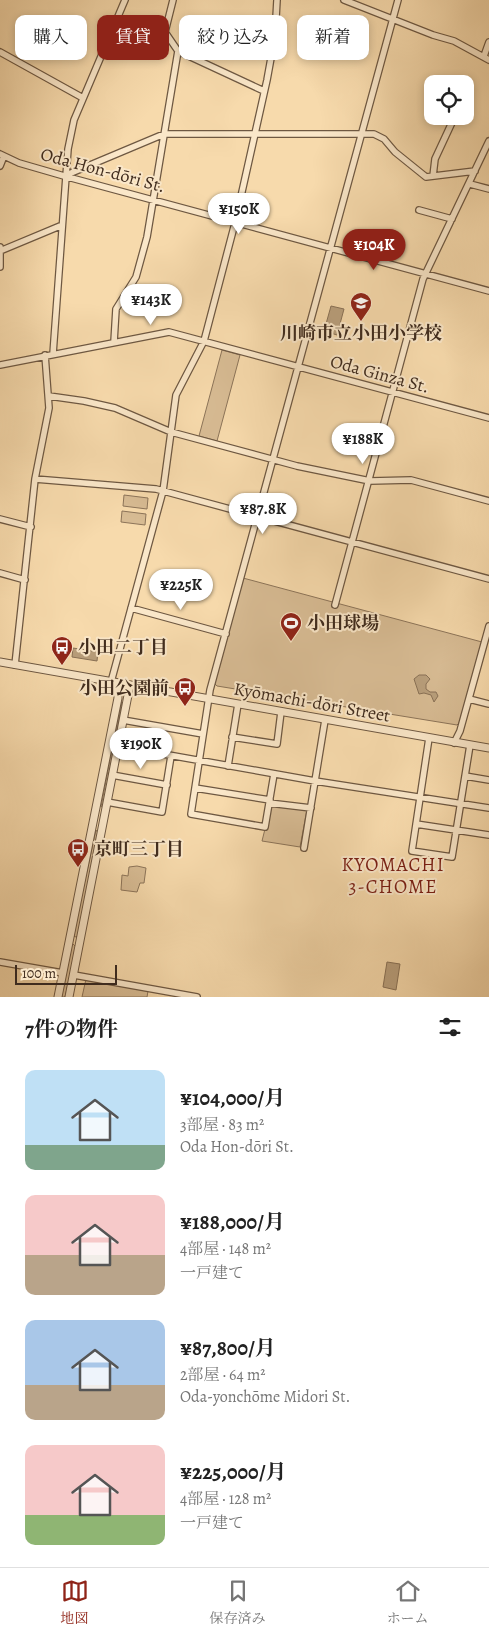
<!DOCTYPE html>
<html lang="ja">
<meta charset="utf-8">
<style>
:root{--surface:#fff;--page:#f6f6f6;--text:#222;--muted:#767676;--line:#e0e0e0;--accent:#8f2418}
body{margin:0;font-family:Alegreya,"Noto Serif JP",serif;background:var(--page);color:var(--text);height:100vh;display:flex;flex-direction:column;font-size:19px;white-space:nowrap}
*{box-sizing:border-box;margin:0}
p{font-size:16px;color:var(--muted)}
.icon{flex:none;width:28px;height:28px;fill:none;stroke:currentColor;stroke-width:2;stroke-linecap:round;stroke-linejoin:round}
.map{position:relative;height:997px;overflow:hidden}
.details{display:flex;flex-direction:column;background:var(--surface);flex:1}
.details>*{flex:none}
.top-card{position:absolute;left:15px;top:15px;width:460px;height:45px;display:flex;gap:10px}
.tools{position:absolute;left:424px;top:75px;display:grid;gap:10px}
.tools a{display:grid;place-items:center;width:50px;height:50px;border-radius:10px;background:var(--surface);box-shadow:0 2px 8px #0003;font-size:25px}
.scale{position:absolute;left:15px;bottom:12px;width:102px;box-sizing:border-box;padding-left:5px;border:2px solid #402c1e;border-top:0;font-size:14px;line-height:18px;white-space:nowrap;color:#402c1e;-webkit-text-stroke:4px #fae7c9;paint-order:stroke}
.price{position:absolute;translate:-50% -42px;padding:0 11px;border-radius:18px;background:#fff;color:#222;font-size:16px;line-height:32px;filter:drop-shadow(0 1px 2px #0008)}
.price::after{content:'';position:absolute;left:50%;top:30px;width:15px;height:11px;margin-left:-8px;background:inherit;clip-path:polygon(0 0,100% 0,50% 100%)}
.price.selected{background:var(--accent);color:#fff}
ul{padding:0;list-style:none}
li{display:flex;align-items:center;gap:15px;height:125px;padding:0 25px}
li span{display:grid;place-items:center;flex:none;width:140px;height:100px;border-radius:10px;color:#555}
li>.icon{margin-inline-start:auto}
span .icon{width:60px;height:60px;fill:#fffc;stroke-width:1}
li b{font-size:21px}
h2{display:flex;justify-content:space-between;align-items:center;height:60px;padding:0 25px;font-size:21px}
.chip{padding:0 18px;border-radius:10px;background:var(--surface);box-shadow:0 2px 8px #0003;font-size:18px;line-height:45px}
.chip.selected{background:var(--accent);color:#fff}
.dock{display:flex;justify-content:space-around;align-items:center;height:70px;border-top:1px solid var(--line);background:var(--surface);font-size:14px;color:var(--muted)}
.dock a{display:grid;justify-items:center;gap:2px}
.dock .selected{color:var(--accent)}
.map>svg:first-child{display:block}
</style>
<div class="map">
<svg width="489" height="997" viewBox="0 0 489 997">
<rect width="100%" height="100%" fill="#f7daac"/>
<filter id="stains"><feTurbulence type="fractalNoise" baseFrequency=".004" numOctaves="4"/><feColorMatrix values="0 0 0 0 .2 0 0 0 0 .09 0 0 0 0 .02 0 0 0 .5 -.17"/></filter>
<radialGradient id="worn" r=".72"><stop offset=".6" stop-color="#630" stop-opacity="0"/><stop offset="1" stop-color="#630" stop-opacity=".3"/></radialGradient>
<path fill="#d8bc94" stroke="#8c7459" d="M 222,350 L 240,355 L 217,441 L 199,436 Z
M 124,495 L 148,498 L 147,509 L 123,506 Z
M 122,511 L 146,514 L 145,525 L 121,522 Z
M 243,578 L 482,642 L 459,723 L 457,725 L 217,686 L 214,683 Z
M 122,702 L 103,806 L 101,807 L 121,703 Z
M 271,805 L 307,810 L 300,847 L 262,841 Z
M 96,830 L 98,833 L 78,936 L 75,937 L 73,935 Z
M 137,866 L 146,868 L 144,883 L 140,883 L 137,892 L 121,890 L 122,875 L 128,876 L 129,867 Z
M 72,943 L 76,947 L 65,997 L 61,997 Z
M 86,979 L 148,991 L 147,997 L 82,997 Z"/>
<path fill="#b99f7c" stroke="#897156" d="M 331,306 L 344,309 L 337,335 L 324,331 Z
M 73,648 L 98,652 L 97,661 L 72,657 Z
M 419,675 L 426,675 L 430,679 L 426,684 L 426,689 L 430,692 L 436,692 L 438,696 L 434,702 L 431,695 L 424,693 L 419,694 L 414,679 Z
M 387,962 L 400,964 L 396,990 L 383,987 Z"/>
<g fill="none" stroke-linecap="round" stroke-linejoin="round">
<g stroke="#6e5842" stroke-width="8">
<path id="minor" d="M 173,0 L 165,32 L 178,51 L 264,91
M 344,0 L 433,35 L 454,41 L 489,60
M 0,52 L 83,98
M 484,56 L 489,42
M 0,154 L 19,163 L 64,176 L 489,291
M 0,166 L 4,156
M 64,176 L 164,134 L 374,134 L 384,139 L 395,152 L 426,177 L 475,171
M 433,176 L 435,159 L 455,116
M 470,184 L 489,189
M 419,210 L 452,219
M 0,247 L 0,267
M 0,251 L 60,226
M 114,342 L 116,309 L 136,277 L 147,237 L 178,51
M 53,354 L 68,149 L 74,120 L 125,0
M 0,365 L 169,332 L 489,418
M 49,396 L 84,401 L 115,408 L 171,432 L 297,466 L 370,481 L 411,480 L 489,501
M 35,479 L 156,489 L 489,579
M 0,519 L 31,527
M 0,573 L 25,580
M 335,605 L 423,279 L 489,141
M 131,608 L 226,634
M 15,665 L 35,479 L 49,408 L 45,355
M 111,682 L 163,491 L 176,395 L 204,341 L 235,223 L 267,80 L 275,36 L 277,0
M 469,699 L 489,704
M 123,720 L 203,734
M 232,737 L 277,744 L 281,712
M 429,738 L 412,851 L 452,857 L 470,745
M 454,743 L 460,731 L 489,626
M 118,746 L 315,781 L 489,808
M 228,766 L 238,704
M 274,774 L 265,827 L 191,814 L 210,690 L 398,0
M 112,775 L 167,785
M 465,776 L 489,780
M 195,788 L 270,800
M 107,802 L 162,812 L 171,756
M 269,803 L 311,808
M 416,824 L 489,835
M 304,848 L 325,720
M 0,962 L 63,973
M 74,975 L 197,997"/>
</g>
<g stroke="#6e5842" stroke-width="9">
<path id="tertiary" d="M 0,662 L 489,748
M 58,997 L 118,698 L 117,683
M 69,997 L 130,685"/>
</g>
<use href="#minor" stroke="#fae7c9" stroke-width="5.5"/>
<use href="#tertiary" stroke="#fae7c9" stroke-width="7"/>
</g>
<defs>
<g id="school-pin" transform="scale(1.125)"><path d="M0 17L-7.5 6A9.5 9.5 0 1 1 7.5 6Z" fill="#8f2418" stroke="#fae7c9"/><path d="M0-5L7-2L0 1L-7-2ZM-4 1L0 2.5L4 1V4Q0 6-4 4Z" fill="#fff"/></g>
<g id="stadium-pin" transform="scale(1.125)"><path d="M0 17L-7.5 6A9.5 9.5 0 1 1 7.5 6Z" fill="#8f2418" stroke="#fae7c9"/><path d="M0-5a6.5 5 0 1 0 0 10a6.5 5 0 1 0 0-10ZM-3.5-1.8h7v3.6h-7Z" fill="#fff"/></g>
<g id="bus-pin" transform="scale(1.125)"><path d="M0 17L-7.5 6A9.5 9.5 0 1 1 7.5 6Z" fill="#8f2418" stroke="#fae7c9"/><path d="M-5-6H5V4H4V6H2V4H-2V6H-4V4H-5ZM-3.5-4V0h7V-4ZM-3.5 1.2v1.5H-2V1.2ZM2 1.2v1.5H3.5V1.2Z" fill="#fff"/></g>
</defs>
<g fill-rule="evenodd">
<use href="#school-pin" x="361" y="303"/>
<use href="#stadium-pin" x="291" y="623"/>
<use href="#bus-pin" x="62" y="647"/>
<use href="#bus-pin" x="185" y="688"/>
<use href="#bus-pin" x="78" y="849"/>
</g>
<g text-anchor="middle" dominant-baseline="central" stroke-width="4" stroke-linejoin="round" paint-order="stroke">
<g font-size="18" fill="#402c1e" stroke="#fae7c9">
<text transform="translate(103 170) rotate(15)">Oda Hon-dōri St.</text>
<text transform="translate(380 374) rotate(15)">Oda Ginza St.</text>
<text transform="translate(312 702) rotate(10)">Kyōmachi-dōri Street</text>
</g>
<g font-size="18" font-weight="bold" fill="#402c1e" stroke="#fae7c9" text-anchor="start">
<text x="361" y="333" text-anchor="middle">川崎市立小田小学校</text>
<text x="307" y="623">小田球場</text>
<text x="78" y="647">小田二丁目</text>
<text x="169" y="688" text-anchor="end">小田公園前</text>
<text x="94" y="849">京町三丁目</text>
</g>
<g font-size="19" letter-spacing="1" fill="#7a1f14" stroke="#fae7c9">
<text x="393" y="865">KYOMACHI<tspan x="393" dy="22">3-CHOME</tspan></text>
</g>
</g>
<rect width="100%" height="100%" filter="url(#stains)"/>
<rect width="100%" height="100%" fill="url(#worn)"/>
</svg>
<div class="tools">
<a><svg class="icon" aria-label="locate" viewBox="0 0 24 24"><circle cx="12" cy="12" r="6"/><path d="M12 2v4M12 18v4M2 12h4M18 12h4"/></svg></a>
</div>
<div class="scale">100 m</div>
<b class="price" style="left:239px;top:235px">¥150K</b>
<b class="price selected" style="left:374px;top:271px">¥104K</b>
<b class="price" style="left:151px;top:326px">¥143K</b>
<b class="price" style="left:363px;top:465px">¥188K</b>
<b class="price" style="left:263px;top:535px">¥87.8K</b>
<b class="price" style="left:181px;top:611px">¥225K</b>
<b class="price" style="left:141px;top:770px">¥190K</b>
<div class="top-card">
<a class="chip">購入</a>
<a class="chip selected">賃貸</a>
<a class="chip">絞り込み</a>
<a class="chip">新着</a>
</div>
</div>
<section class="details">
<h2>7件の物件<svg class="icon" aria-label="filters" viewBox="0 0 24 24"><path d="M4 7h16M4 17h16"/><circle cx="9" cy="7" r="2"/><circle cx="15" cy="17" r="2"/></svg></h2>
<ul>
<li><span style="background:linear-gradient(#bfe0f5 75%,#7fa58c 0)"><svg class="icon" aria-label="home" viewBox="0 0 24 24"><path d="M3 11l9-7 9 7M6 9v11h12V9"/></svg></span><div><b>¥104,000/月</b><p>3部屋 · 83 m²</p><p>Oda Hon-dōri St.</p></div></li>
<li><span style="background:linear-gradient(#f6c9c9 60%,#b9a48a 0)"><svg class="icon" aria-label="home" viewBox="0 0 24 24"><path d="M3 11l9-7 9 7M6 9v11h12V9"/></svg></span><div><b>¥188,000/月</b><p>4部屋 · 148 m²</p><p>一戸建て</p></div></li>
<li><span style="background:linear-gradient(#a9c7e8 65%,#b9a48a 0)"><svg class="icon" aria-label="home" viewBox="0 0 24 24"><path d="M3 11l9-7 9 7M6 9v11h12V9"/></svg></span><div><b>¥87,800/月</b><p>2部屋 · 64 m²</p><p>Oda-yonchōme Midori St.</p></div></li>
<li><span style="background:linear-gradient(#f6c9c9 70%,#8fb573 0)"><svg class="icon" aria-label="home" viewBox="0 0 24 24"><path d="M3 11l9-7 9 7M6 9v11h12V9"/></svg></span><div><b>¥225,000/月</b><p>4部屋 · 128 m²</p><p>一戸建て</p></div></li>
</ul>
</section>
<nav class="dock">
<a class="selected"><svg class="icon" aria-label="map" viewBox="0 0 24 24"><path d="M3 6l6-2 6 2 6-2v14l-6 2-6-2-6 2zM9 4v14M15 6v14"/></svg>地図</a>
<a><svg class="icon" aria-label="saved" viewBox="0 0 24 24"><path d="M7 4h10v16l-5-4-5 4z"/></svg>保存済み</a>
<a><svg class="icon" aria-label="home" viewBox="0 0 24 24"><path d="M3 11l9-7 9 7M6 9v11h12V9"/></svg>ホーム</a>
</nav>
